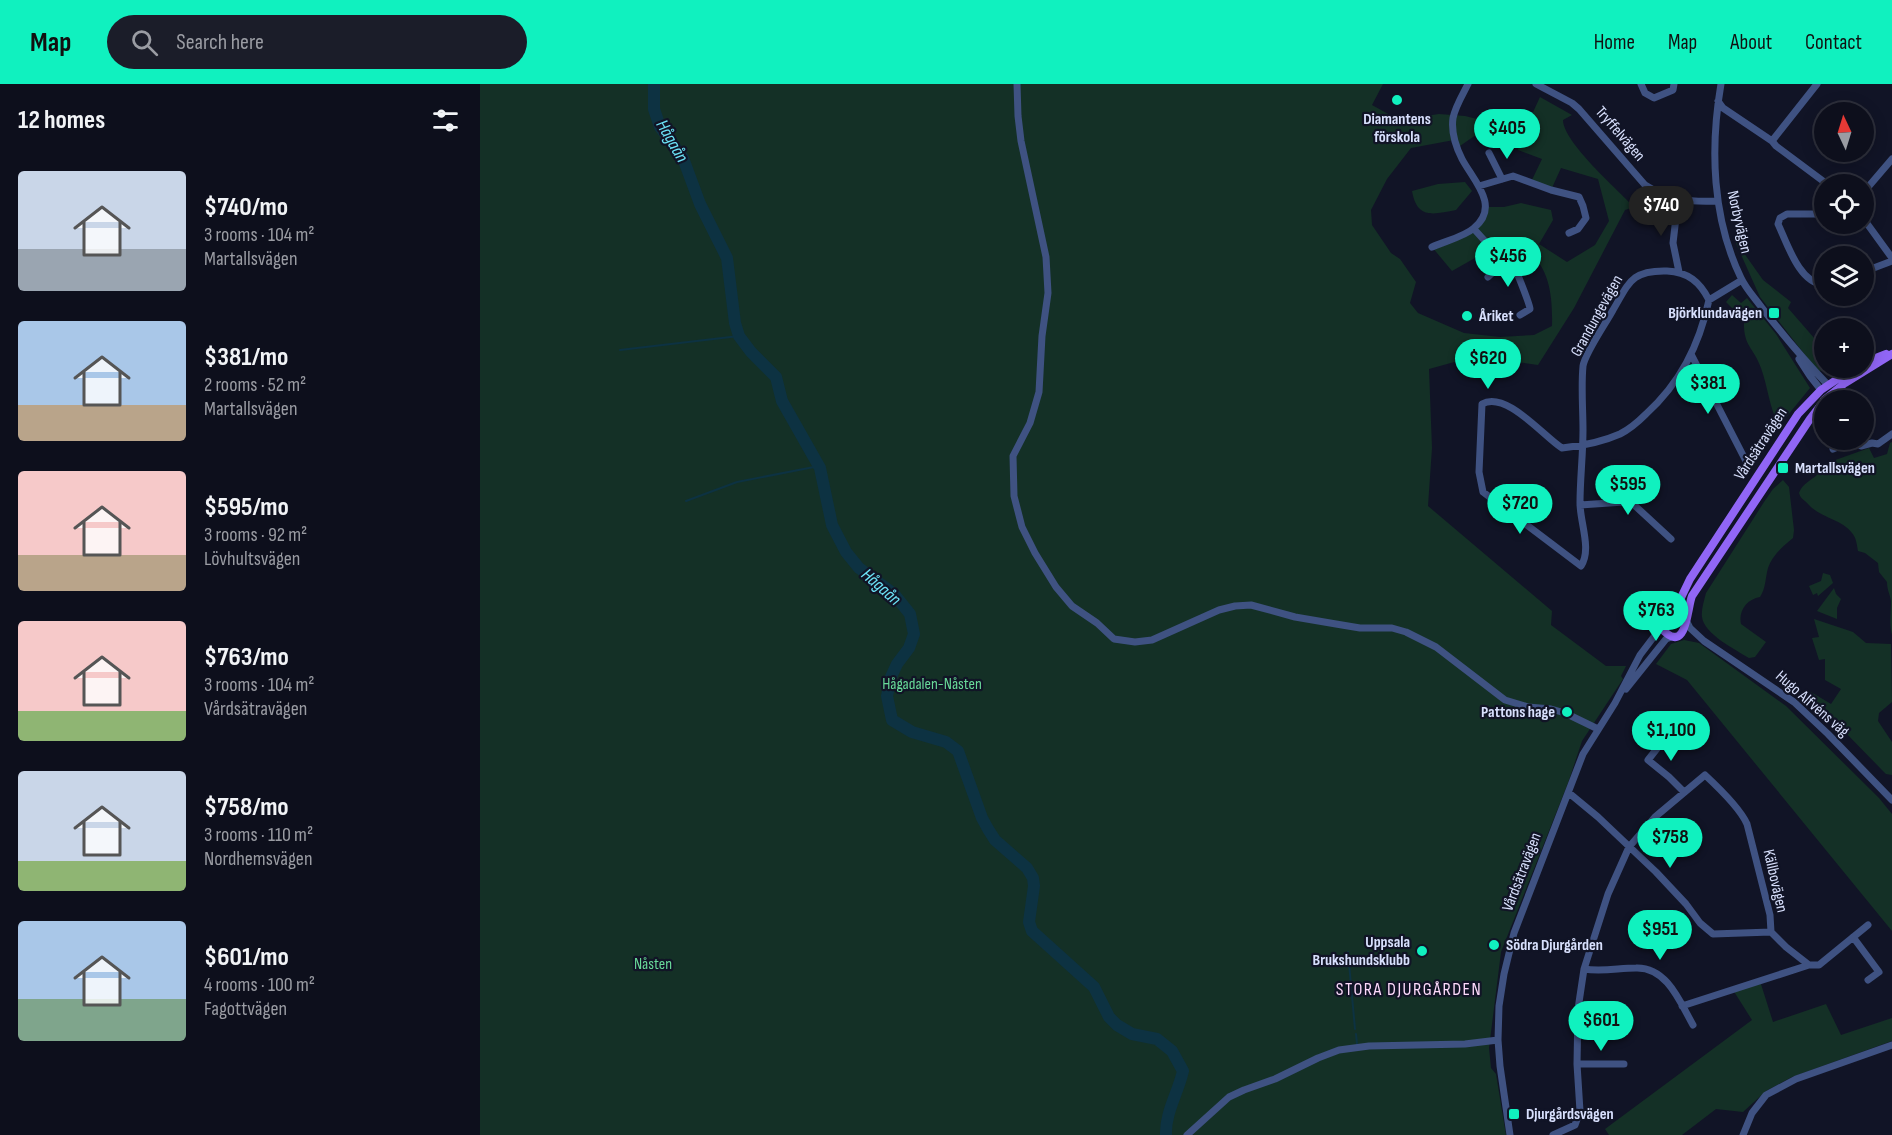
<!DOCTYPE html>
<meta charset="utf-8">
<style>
:root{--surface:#0d0f1c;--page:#1b1d29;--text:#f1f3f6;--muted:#9a9ca3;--line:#2d2f3b;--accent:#10f1bf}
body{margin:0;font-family:"Sofia Sans Condensed",sans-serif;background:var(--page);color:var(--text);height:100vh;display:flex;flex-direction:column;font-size:22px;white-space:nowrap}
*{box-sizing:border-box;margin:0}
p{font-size:20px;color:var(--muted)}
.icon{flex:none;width:33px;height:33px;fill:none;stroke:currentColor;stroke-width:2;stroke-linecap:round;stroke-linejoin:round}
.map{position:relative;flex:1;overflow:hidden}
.drawer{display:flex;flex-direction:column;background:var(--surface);width:480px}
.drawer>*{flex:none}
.needle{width:39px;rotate:356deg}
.tools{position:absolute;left:1334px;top:18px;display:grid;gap:12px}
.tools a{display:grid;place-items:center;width:60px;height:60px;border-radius:50%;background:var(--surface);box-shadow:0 3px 15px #0003,0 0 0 2px var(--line);font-size:30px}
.price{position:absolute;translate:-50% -51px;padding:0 14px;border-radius:21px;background:var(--accent);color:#111;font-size:20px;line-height:39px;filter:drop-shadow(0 2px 3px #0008)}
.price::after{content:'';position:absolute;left:50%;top:36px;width:18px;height:14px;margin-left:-9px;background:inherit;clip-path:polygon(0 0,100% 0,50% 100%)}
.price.current{background:#222;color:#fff}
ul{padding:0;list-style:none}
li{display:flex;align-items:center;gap:18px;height:150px;padding:0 18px}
li span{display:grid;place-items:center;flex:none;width:168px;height:120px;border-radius:6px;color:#555}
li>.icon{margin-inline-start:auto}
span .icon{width:72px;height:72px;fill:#fffc;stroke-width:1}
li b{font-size:26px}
h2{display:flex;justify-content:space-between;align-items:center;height:72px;padding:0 18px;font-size:26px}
header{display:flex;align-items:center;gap:36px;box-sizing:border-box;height:84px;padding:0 30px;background:var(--accent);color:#111}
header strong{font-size:28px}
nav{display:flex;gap:33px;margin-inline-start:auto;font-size:21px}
.search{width:420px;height:54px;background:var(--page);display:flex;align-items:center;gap:15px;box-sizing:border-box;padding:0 21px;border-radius:33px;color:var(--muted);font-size:22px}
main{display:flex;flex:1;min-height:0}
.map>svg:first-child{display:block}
</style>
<header>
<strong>Map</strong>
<div class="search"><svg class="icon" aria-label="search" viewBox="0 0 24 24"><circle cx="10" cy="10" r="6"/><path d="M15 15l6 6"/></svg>Search here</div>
<nav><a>Home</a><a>Map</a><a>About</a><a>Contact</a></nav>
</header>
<main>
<section class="drawer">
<h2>12 homes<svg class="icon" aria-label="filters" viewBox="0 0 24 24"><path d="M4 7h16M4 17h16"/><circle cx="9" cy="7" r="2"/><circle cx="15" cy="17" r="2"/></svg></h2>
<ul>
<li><span style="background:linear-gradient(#c9d6e8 65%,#9aa5b1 0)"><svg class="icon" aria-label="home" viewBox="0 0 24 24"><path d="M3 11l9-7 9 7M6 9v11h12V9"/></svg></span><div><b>$740/mo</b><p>3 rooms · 104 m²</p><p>Martallsvägen</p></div></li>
<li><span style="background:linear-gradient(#a9c7e8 70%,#b9a48a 0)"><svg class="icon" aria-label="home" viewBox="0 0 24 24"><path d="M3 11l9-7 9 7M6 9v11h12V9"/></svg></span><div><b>$381/mo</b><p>2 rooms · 52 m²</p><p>Martallsvägen</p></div></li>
<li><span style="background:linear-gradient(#f6c9c9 70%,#b9a48a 0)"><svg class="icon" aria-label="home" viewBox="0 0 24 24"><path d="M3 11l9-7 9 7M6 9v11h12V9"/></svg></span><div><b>$595/mo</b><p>3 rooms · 92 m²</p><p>Lövhultsvägen</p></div></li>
<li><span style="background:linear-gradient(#f6c9c9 75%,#8fb573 0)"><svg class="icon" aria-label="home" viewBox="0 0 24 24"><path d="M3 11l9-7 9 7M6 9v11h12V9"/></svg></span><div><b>$763/mo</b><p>3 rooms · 104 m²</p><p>Vårdsätravägen</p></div></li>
<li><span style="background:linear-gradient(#c9d6e8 75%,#8fb573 0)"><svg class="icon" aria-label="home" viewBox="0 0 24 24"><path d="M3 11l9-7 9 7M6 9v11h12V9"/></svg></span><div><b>$758/mo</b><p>3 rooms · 110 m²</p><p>Nordhemsvägen</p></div></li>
<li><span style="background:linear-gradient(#a9c7e8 65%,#7fa58c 0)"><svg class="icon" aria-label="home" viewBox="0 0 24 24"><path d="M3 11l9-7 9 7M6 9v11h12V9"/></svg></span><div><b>$601/mo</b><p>4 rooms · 100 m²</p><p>Fagottvägen</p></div></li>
</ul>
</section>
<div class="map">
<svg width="1412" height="1051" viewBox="0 0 1412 1051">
<rect width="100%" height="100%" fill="#111426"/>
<path fill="#143026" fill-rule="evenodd" d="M 0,0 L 903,0 L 892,21 L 919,36 L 959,30 L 985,32 L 1009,38 L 1042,52 L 1060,13 L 1092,31 L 1083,36 C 1083,58 1138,106 1154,123 L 1145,126 L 1094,224 L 1058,281 L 996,272 L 949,285 L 952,364 L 948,422 L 1072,527 L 1071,541 L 1126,582 L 1146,582 L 1141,592 L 1143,595 L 1102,657 L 1088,699 L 1021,868 L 1009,964 L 1011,984 L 1016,990 L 1026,1051 L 0,1051 ZM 1009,42 L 1041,56 L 1038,66 L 1062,75 L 1051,98 L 1071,106 L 1081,84 L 1118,95 L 1129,137 L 1115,161 L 1087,178 L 1059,160 L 1073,136 L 1071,126 L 1041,119 L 1024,123 L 1007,123 L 993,145 L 952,163 L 972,187 L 1032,153 C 1067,176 1073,202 1072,242 L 1054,251 L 1020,253 L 984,249 L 938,229 L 930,219 L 936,198 L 920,175 L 911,169 L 892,141 L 891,126 L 907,95 L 931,64 L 974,56 L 977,64 Z
M 985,98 L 992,107 L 976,126 C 954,130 937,136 932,107 L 958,100 Z
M 1254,155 L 1283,196 L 1311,218 L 1308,224 L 1335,255 L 1344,259 L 1344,284 L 1354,284 L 1339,287 L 1336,285 L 1280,213 Z
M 1252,211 L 1261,219 L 1267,214 L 1296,250 L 1330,304 L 1299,342 C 1289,323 1288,303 1281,284 C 1273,262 1263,263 1264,236 L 1246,218 Z
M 1412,358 L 1412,551 C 1409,539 1411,530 1411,517 C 1410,510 1407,506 1407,498 L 1399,488 L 1398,479 L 1385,469 L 1378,467 C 1377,461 1376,453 1372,449 C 1362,435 1340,434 1328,420 C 1324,415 1321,416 1319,409 C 1322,400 1330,397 1337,391 C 1341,387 1343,382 1347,379 L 1389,364 L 1394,374 L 1407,370 L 1410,359 Z
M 1303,396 L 1309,403 L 1314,446 L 1313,454 C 1303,462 1292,472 1288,484 C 1285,495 1286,504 1280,513 C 1267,515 1258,527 1261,540 L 1286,558 L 1275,573 L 1269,574 C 1256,566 1224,550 1222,533 C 1221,526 1224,517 1226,509 L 1284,418 L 1293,405 Z
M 1343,489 L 1350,491 L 1353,499 L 1338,512 L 1337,509 L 1333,511 L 1329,502 L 1341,497 Z
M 1354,504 L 1356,510 L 1361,515 L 1357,524 L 1357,535 L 1337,527 Z
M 1334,535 L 1373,548 L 1386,559 L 1411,560 L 1412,618 L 1399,629 L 1398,637 L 1412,658 L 1412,691 L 1406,690 L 1401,685 L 1361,644 L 1327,616 L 1331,608 L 1351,620 L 1361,605 L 1345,596 L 1345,575 L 1339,576 L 1332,554 L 1339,553 Z
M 1204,556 L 1219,559 L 1306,622 L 1399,714 L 1412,730 L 1412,847 L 1207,596 L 1176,580 L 1191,560 Z
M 1280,897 L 1293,938 L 1346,920 L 1361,951 L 1412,934 L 1412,957 L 1312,993 L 1286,1007 L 1263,1028 L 1236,1025 L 1202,1051 L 1129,1051 L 1125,1045 L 1272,936 L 1253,906 Z"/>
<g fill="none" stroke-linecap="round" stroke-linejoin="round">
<path stroke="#0d3242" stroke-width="2" d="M 140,266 L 259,252
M 206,417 L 257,398 L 339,382
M 868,868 L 875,945
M 876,950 L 877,960"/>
<path stroke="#0d3242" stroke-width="12" d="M 174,0 L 174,25 L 180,43 L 203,74 L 220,120 L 247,174 L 255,239 L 259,252 L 271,268 L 296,293 L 302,317 L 340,384 L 352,441 L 366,468 L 379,484 L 414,510 L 430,530 L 434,550 L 429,564 L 417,580 L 411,593 L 407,612 L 412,636 L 432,648 L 466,658 L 478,667 L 502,734 L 508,745 L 515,756 L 547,784 L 553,794 L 554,802 L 549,838 L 552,847 L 614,903 L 629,933 L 637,941 L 652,950 L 677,955 L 692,967 L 703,987 C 698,1009 685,1029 686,1051"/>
<path stroke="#3f5282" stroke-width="7" d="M 537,0 L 538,32 L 541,57 L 566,173 L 568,209 L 562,252 L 559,308 L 550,339 L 533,372 L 534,412 L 542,443 L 555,469 L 576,503 L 592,522 L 617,539 L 634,555 L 655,558 L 672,556 L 739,526 L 755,522 L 771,521 L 815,533 L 856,540 L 880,544 L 912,544 L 926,548 L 956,563 L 1025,616 L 1048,623 L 1071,625 L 1085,629 L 1118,645
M 1056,0 L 1092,19 L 1099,25 L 1165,101 C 1190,117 1208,118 1238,117
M 1161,0 L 1165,9 L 1174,14 L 1193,6 L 1194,0
M 1241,0 C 1230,64 1232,134 1261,194 C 1266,205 1275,214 1282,224 C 1303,251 1324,276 1348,301
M 1238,17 L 1243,24 L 1292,57 L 1296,62 L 1347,100
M 1292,57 L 1337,0
M 1009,69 L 1022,95
M 999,102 L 1033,92 L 1071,106 L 1099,113 L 1103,122 L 1106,134 L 1098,145 L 1089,149
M 1383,109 L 1412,75
M 1198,116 L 1193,159 L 1199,188
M 1344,130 L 1307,130 L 1300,134 L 1298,140 C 1307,159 1320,201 1344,200
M 1383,134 L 1412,174
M 994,145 L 1024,178 L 1008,193
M 952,163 C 965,157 984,153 994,144 C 1021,122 993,96 982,75 C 976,63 971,48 973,34 C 975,23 983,10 988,0
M 1024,178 C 1028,181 1033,183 1036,187 C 1038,191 1050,221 1050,225 L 1040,231
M 1383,188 L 1412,177
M 1229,216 C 1219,262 1200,299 1166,330 C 1158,338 1150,345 1140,350 C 1122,358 1102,362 1082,364 C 1064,353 1026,306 1002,320 L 999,388 L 1003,408 L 1101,482 C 1112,465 1100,439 1100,419 C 1100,395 1103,371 1103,346 C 1103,326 1101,303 1103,282 C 1105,269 1126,239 1133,226 C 1149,199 1151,186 1187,187 C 1208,188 1220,198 1229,216 L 1262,196
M 1211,270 L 1268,381
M 1319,275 L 1330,292 L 1341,306
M 1353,365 L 1373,356 L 1381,362 L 1392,359 L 1398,360 L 1412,350
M 1100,421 L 1144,418 L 1152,419 L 1191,455
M 1207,538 L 1210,544 L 1224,557 L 1314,618 L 1348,650 L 1412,716
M 1146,605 L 1186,555 L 1194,552
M 1190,648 L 1168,676 L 1189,693 L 1204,708
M 1089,709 L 1118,733 L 1176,788 L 1206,820 L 1220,839 L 1233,850 L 1291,848
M 1373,853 L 1399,888 L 1388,896
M 1329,881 L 1339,881 L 1388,841
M 1104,885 C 1122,888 1139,884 1156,884 C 1187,883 1200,918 1213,941
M 1097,980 L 1144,980
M 707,1051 L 749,1013 L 764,1006 L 795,995 L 838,974 L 859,966 L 889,962 L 985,960 L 1018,956
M 1030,1051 L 1020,982 L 1018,956 L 1019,922 L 1024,890 L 1034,849 L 1103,670 L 1135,619 L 1160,571 L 1179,546 L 1181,540
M 1073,1051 L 1095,1041 L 1100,1027 L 1097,980 L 1098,925 L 1104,885 L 1128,810 L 1149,763 L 1175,733 L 1225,691 C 1239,704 1260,724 1267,740 L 1290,831 L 1291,848 L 1306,863 L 1329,881 L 1202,922
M 1263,1051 L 1272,1029 L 1286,1011 L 1316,995 L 1412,961"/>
<path stroke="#9166f6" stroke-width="8" d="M 1383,279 L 1406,270
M 1344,316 L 1365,299 L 1412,270
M 1344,317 L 1330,335 L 1212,512 C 1207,524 1207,572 1182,545 L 1182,534 L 1197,522 L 1210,495 L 1318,330 L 1341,306 L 1374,284"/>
</g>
<g fill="#10f1bf" stroke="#111426" stroke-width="2">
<circle cx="917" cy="16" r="6"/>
<rect x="1288" y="223" width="12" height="12" rx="3"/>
<circle cx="987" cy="232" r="6"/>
<rect x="1297" y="378" width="12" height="12" rx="3"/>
<circle cx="1087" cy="628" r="6"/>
<circle cx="1014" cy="861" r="6"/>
<circle cx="942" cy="867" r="6"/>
<rect x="1028" y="1024" width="12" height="12" rx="3"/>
</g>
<g text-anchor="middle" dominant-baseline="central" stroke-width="4.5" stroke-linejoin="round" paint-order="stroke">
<g font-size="16" font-weight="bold" fill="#d8e0fd" stroke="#111426" text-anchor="start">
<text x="917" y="35" text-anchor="middle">Diamantens<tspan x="917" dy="18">förskola</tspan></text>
<text x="1282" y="229" text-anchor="end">Björklundavägen</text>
<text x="999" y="232">Åriket</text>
<text x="1315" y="384">Martallsvägen</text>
<text x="1075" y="628" text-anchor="end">Pattons hage</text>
<text x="930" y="858" text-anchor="end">Uppsala<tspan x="930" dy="18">Brukshundsklubb</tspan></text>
<text x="1026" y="861">Södra Djurgården</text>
<text x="1046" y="1030">Djurgårdsvägen</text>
</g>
<g font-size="16" fill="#d8e0fd" stroke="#111426">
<text transform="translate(1140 50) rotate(49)">Tryffelvägen</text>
<text transform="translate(1259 138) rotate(77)">Norbyvägen</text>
<text transform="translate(1117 232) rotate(-61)">Grandungevägen</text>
<text transform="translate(1281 360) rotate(-57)">Vårdsätravägen</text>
<text transform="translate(1332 620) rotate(41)">Hugo Alfvéns väg</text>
<text transform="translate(1042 788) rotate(-69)">Vårdsätravägen</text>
<text transform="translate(1295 797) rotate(77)">Källbovägen</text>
</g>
<g font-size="16" fill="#68d998" stroke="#111426">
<text x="452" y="600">Hågadalen-Nåsten</text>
<text x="173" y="880">Nåsten</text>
</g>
<g font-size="18" font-style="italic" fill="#6ce3f7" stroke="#111426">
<text transform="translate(192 57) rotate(60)">Hågaån</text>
<text transform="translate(401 503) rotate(41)">Hågaån</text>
</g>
<g font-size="18" letter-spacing="1.5" fill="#fddafb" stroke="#111426">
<text x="929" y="905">STORA DJURGÅRDEN</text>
</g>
</g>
</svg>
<div class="tools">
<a><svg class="needle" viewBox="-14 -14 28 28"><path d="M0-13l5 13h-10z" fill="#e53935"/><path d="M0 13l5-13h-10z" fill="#9a9ca3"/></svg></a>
<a><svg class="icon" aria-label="locate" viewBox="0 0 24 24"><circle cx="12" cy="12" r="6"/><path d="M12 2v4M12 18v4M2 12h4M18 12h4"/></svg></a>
<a><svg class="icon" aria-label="layers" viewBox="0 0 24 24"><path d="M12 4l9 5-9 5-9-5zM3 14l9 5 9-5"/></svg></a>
<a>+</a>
<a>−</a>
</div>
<b class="price" style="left:1027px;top:76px">$405</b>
<b class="price current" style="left:1181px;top:153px">$740</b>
<b class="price" style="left:1028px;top:204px">$456</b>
<b class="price" style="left:1008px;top:306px">$620</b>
<b class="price" style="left:1228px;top:331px">$381</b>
<b class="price" style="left:1148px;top:432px">$595</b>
<b class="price" style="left:1040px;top:451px">$720</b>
<b class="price" style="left:1176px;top:558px">$763</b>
<b class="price" style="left:1191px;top:678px">$1,100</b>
<b class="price" style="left:1190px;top:785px">$758</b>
<b class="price" style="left:1180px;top:877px">$951</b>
<b class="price" style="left:1121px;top:968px">$601</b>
</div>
</main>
